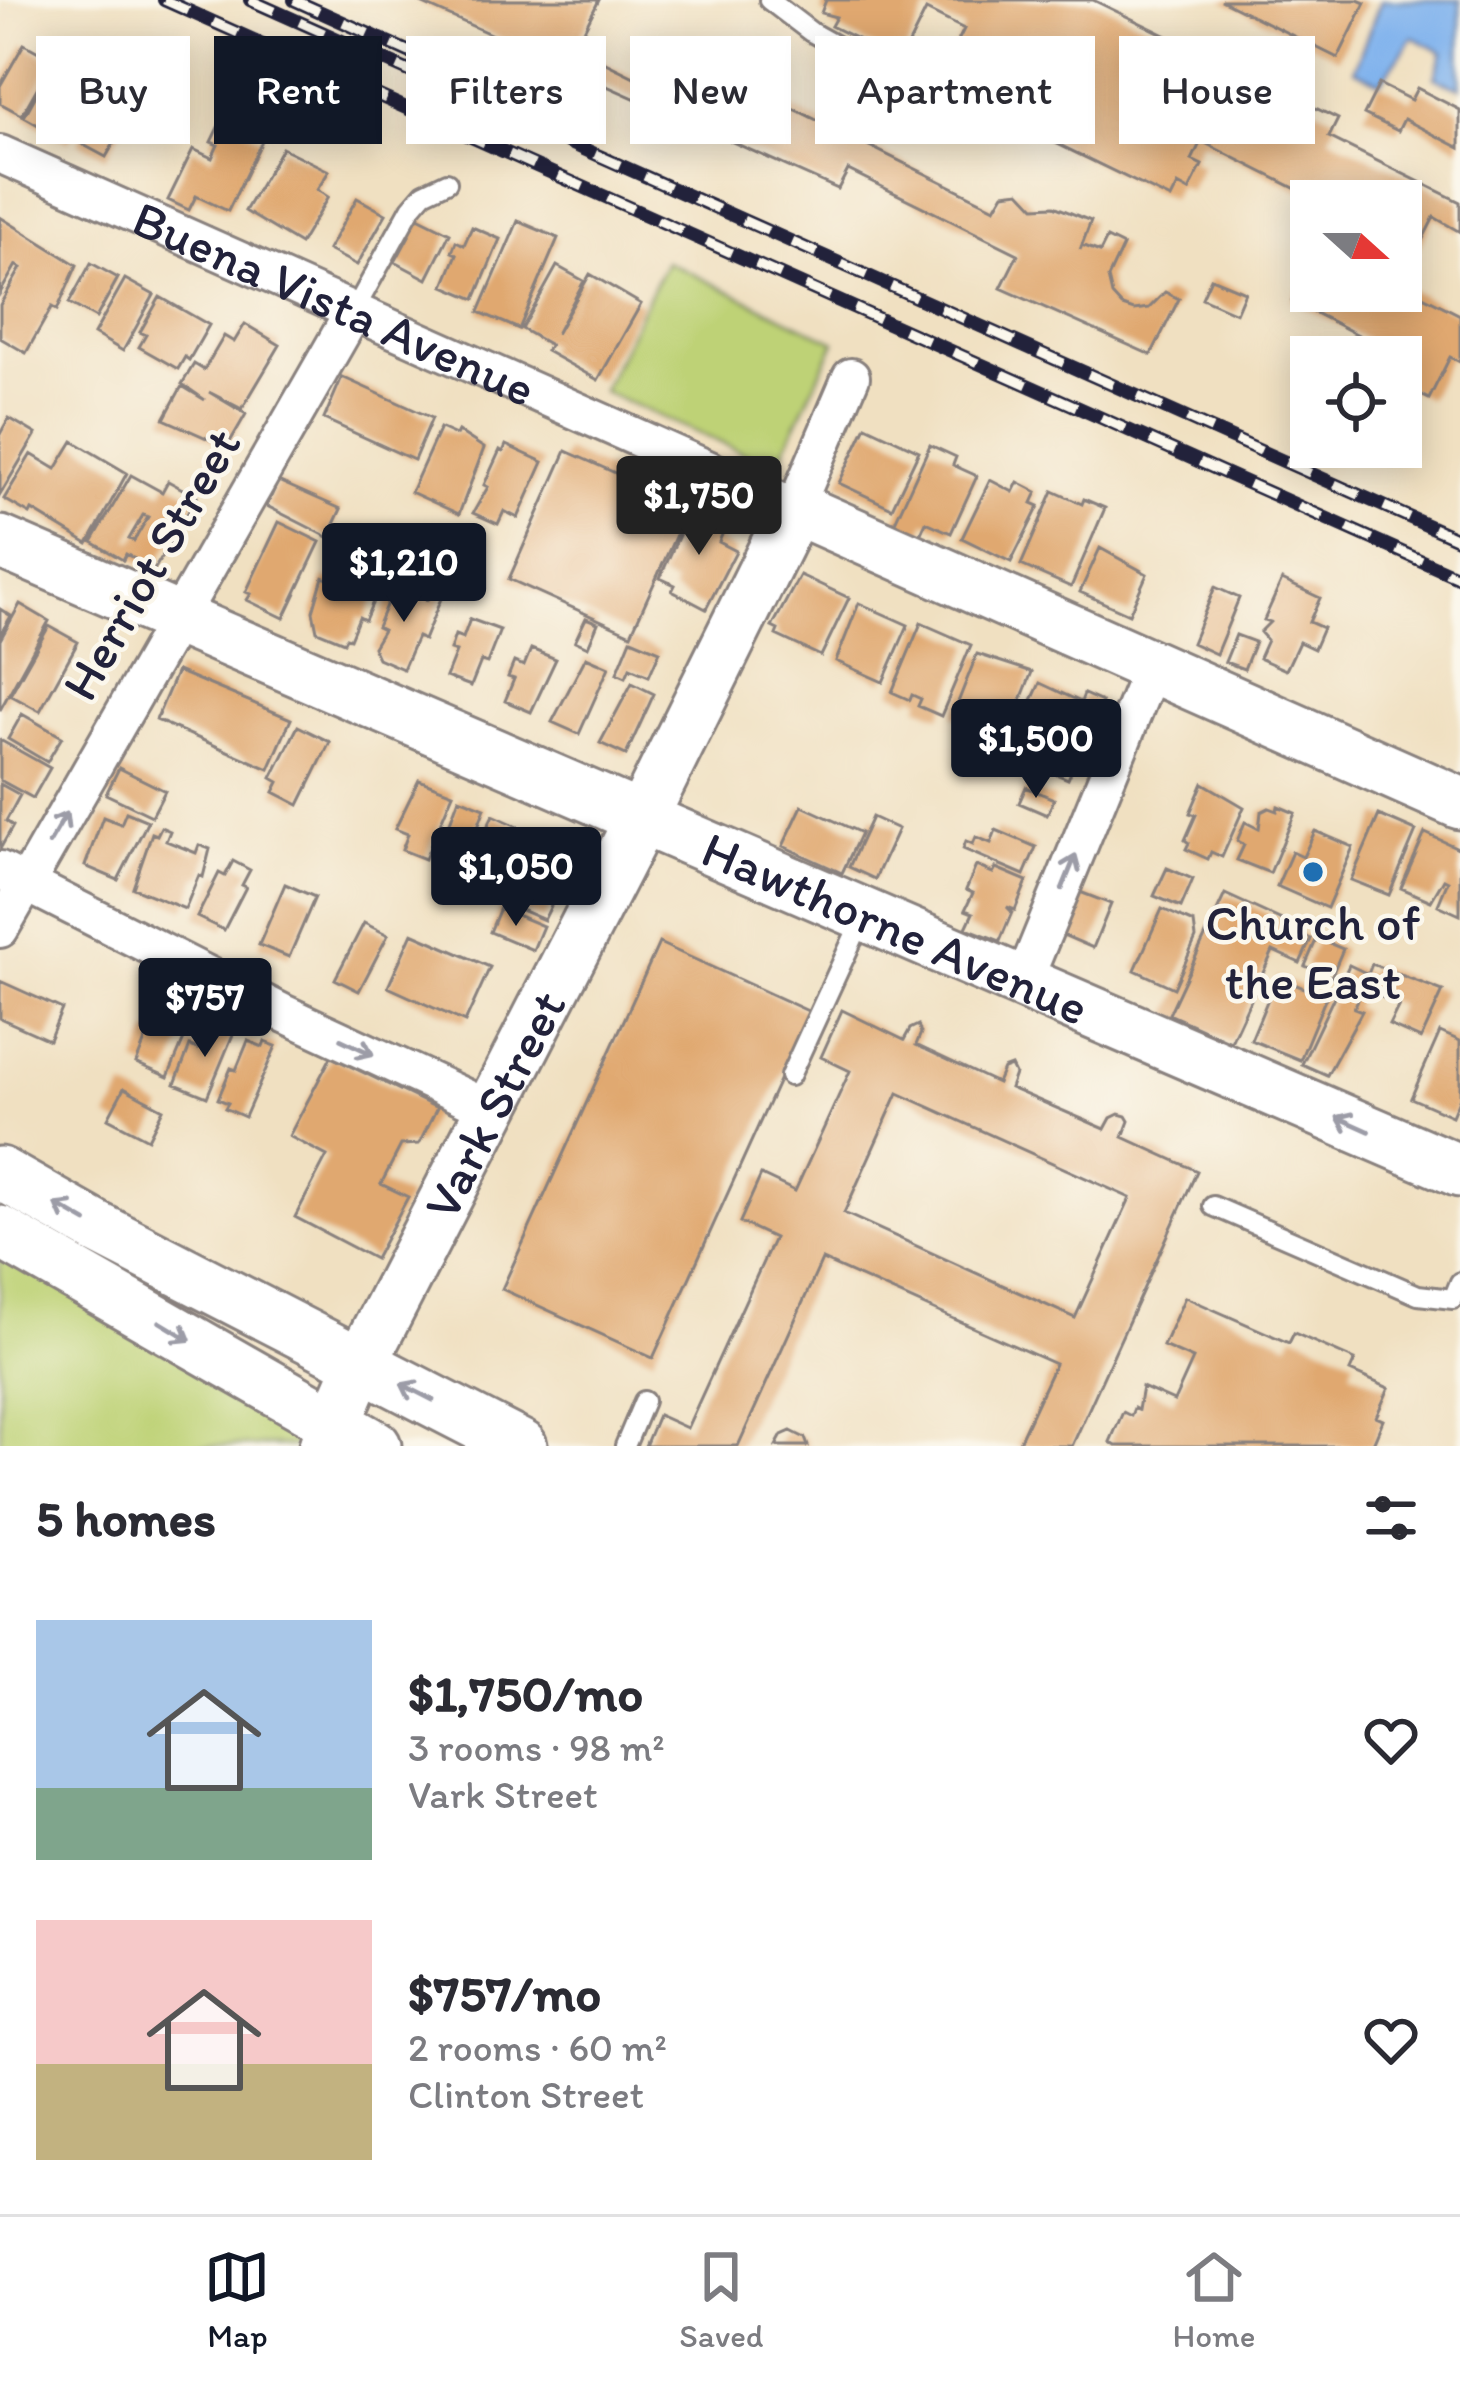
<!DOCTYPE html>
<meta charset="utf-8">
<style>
:root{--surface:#fff;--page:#f2f2f3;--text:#2b2b33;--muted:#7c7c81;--line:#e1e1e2;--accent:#111827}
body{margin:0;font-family:Itim,sans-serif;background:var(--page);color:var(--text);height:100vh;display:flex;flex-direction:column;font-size:45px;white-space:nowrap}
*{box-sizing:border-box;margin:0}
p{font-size:39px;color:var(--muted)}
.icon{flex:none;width:66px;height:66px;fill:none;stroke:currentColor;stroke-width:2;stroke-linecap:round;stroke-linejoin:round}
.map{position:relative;height:1446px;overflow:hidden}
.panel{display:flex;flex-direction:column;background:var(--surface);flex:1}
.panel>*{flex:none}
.top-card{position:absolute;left:36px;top:36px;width:1389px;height:108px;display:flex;gap:24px}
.needle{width:78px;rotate:111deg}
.controls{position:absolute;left:1290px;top:180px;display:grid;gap:24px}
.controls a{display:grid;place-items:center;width:132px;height:132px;border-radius:0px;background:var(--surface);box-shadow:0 6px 30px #0003;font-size:60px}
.price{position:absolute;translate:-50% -102px;padding:0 27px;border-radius:12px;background:var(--accent);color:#fff;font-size:39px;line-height:78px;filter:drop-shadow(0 3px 6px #0008)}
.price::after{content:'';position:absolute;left:50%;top:72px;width:36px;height:27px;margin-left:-18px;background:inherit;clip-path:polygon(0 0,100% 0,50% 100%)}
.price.on{background:#222;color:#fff}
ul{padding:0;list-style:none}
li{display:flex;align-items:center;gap:36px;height:300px;padding:0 36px}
li span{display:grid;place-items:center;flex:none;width:336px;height:240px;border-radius:0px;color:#555}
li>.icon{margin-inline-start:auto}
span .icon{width:144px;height:144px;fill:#fffc;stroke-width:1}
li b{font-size:51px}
h2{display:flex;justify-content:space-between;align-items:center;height:144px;padding:0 36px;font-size:51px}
.chip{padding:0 42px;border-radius:0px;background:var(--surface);box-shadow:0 6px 30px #0003;font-size:42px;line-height:108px}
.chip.on{background:var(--accent);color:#fff}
.dock{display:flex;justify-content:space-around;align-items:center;height:168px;border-top:3px solid var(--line);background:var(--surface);font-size:33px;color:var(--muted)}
.dock a{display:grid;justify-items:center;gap:6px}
.dock .on{color:var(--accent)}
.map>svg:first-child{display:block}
</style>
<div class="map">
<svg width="1460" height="1446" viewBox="0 0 1460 1446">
<rect width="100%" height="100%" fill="#fbf7ec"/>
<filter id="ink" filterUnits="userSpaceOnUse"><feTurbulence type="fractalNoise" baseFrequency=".00833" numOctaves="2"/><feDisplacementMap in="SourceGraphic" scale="24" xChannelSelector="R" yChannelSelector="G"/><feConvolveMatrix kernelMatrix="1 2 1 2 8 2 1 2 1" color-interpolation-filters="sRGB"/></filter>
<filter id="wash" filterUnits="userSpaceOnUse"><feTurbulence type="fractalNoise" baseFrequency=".004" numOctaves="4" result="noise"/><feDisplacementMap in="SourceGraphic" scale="48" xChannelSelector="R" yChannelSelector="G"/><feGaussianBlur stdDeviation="2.7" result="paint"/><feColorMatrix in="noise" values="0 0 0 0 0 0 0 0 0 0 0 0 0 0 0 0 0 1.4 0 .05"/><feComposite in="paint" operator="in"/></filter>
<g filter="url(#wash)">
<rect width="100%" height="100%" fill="#f0e0c1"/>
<path fill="#bed276" stroke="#707a58" stroke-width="3" d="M 666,261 L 835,342 L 776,467 L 602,391 Z
M 0,1245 L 321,1417 L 305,1446 L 0,1446 Z"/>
<path fill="#81b3ed" stroke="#526a94" stroke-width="3" d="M 1381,0 L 1460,0 L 1460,88 L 1435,78 L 1443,53 L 1413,37 L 1381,82 L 1354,70 Z"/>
<g id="blocks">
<path fill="#e0a86f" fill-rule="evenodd" d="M 414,0 L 599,0 L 575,48 L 675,97 L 693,59 L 995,208 L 1004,193 L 1020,191 L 1035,207 L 1054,206 L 1091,221 L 1080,250 L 1082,245 L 1100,252 L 1107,238 L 1123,246 L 1108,278 L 1112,295 L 1122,306 L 1134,310 L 1149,308 L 1165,292 L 1179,299 L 1151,355 L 1001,288 L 1018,254 L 848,170 L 838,189 Z
M 826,0 L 1093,0 L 1338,119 L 1329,137 L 1460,202 L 1460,232 L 1434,217 L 1401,282 L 1401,201 L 1320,201 L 1201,141 L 1192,160 L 1202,165 L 1189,191 L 1178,185 L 1171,199 L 936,85 L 964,29 L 926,10 L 901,60 L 831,26 L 836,17 L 821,13 Z
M 1221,0 L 1358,0 L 1365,3 L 1338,58 Z
M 70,33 L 114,58 L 68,142 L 24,117 Z
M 24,44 L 53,60 L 22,115 L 0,103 L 0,86 Z
M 1379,84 L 1411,100 L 1417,88 L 1460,110 L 1460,148 L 1404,119 L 1398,131 L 1364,114 Z
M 105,94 L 133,110 L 106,157 L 78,142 Z
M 222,119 L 263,139 L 228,211 L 196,196 L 189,210 L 168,200 L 193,149 L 212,158 L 218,145 L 211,142 Z
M 282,148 L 329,171 L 317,190 L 328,197 L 300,244 L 245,211 Z
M 357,198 L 386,214 L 357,265 L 328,250 Z
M 0,217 L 77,265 L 57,310 L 52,307 L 26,353 L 0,338 L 0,305 L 21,268 L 16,265 L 0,293 Z
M 418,217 L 450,233 L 427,279 L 395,262 L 409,236 L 404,233 Z
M 518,221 L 558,238 L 519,329 L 479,312 Z
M 472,227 L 500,239 L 475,299 L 444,286 L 457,254 L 452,252 L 456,241 L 464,245 Z
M 91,263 L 118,278 L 96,318 L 69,303 Z
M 1311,264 L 1311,291 L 1401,291 L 1401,285 L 1460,315 L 1460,362 L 1450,357 L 1429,399 L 1401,385 L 1401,357 L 1359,357 L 1368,340 L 1292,301 Z
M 557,266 L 584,281 L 556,334 L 590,274 L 641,304 L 598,380 L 546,351 L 550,345 L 522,329 Z
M 1211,278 L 1245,292 L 1236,313 L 1202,298 Z
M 125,279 L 154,295 L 123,351 L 94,334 Z
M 160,297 L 209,325 L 189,360 L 185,357 L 178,369 L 139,347 L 146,335 L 140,332 Z
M 245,324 L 280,345 L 242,409 L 209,392 L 246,414 L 227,447 L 164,419 L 182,386 L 205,400 L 182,384 L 194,364 L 204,370 L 224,336 L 234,342 Z
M 342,377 L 432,418 L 414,460 L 324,419 Z
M 9,418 L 36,434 L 0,495 L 0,434 Z
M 866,426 L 919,451 L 892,508 L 839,483 Z
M 440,428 L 456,435 L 458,431 L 484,448 L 459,514 L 411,492 Z
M 73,441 L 127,473 L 88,544 L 32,510 L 30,514 L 4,499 L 31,454 L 56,469 Z
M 506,445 L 543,462 L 518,518 L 504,511 L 498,524 L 473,513 L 488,487 L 484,485 L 500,450 L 503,452 Z
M 930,445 L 956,457 L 953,465 L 977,476 L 951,533 L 926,522 L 920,535 L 894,524 Z
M 566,451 L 689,506 L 631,634 L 509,579 Z
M 131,475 L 162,492 L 168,481 L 197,497 L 154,570 L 126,554 L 123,560 L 92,542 ZM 143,515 L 148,517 L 134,541 L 129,539 Z
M 990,480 L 1013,492 L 1018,482 L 1037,492 L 1032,503 L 1039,506 L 1011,562 L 962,538 Z
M 278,481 L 341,509 L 328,537 L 267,506 Z
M 1053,491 L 1082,504 L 1084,499 L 1105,508 L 1071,587 L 1021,565 Z
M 692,506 L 727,522 L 719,542 L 736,551 L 706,609 L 672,591 L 675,585 L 660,578 Z
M 279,522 L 320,542 L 284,618 L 247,600 L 251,594 L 246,592 Z
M 1100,548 L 1147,574 L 1129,614 L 1080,592 Z
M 368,553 L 384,560 L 369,595 L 375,597 L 365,620 L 359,617 L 350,639 L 346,638 L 344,642 L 317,631 L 313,611 L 323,577 L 338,583 L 345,565 L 353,569 L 357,559 L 365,561 Z
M 800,575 L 849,598 L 821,656 L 776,635 L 778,630 L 772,627 Z
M 1282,580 L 1320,598 L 1309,622 L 1323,628 L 1314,649 L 1299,642 L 1286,670 L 1259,658 L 1267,640 L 1260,632 L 1270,622 L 1264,620 Z
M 394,586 L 427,600 L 431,591 L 442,596 L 424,640 L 417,637 L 403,669 L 378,658 L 373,647 L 383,630 L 377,627 Z
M 1215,587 L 1239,598 L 1216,654 L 1192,643 Z
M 859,603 L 908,625 L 883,682 L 836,661 Z
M 20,604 L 49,621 L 0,710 L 0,640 Z
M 0,609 L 11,616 L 0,635 Z
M 586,618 L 598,623 L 588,647 L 575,641 Z
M 470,619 L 500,630 L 487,663 L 481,661 L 471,686 L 446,677 L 456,652 L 450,650 L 455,635 L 463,638 Z
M 921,623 L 971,645 L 941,716 L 918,706 L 921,699 L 912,695 L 910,700 L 892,692 Z
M 49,626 L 78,642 L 40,711 L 10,695 Z
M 1236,635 L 1255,642 L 1244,669 L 1225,662 Z
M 631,639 L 660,651 L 649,676 L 630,668 L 626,677 L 617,673 Z
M 531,649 L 556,659 L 531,712 L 505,701 L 514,679 L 508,677 L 514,662 L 524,666 Z
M 977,654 L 1032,672 L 1006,737 L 953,715 Z
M 586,657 L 609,667 L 579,734 L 552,722 Z
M 177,671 L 291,719 L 269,769 L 156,720 Z
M 632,683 L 654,694 L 626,755 L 600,743 Z
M 1040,683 L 1081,702 L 1084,694 L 1102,702 L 1068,779 L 1056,774 L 1061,763 L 1013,741 Z
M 22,714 L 62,737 L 47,762 L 8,739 Z
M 298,726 L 330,742 L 299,805 L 274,792 L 279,782 L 272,778 Z
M 0,740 L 50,768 L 33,798 L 0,780 Z
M 119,768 L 165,791 L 152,816 L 106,794 Z
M 419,780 L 453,793 L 425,859 L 402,850 L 408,834 L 395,829 Z
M 1203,783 L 1244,807 L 1222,857 L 1211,852 L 1208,859 L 1186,849 L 1189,843 L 1185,840 L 1196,815 L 1190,813 Z
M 0,784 L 20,795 L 6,821 L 13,826 L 0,849 Z
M 1026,787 L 1054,799 L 1047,815 L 1019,803 Z
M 459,798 L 485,808 L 461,871 L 435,862 Z
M 802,806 L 861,833 L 842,873 L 783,846 Z
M 1278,806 L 1295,813 L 1270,873 L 1237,860 L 1244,845 L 1237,841 L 1245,822 L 1259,829 L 1261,812 L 1269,808 L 1277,811 Z
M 126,812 L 148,821 L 118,880 L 85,866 L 103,817 L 121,824 Z
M 493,815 L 517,826 L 490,885 L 465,873 Z
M 1379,815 L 1416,831 L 1389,895 L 1351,880 Z
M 872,817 L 898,829 L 875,879 L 849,867 Z
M 161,827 L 170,831 L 166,841 L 196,853 L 199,845 L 210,849 L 203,877 L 199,875 L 185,909 L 133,888 L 152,833 L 157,835 Z
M 537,829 L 569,843 L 576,855 L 544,920 L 498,900 L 505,882 L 501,881 L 524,831 Z
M 996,830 L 1036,847 L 1024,875 L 963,849 L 966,841 L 973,844 L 976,837 L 991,843 Z
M 1315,831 L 1353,847 L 1327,908 L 1277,886 L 1292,852 L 1303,857 Z
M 1425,833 L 1460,849 L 1460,915 L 1438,905 L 1448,881 L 1444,879 L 1431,901 L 1401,888 Z
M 233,861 L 250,870 L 242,885 L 246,887 L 224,930 L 197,917 L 219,873 L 225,876 Z
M 976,866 L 993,873 L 996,868 L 1027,881 L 1015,910 L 1007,907 L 1012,912 L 1000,941 L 966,928 L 973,913 L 965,910 L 973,893 L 966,890 Z
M 1167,868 L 1193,879 L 1181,907 L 1154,896 Z
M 285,884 L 315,897 L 289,957 L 259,945 Z
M 1080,892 L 1111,904 L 1093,948 L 1063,935 Z
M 1225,894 L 1286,922 L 1284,927 L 1311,939 L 1300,963 L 1273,951 L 1231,1042 L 1169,1014 Z
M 500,908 L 543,926 L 533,950 L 490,932 Z
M 1162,909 L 1194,923 L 1196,938 L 1174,988 L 1135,970 Z
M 364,923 L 388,935 L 359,991 L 335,979 Z
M 412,933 L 490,967 L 465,1022 L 388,987 Z
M 1317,938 L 1343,949 L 1331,977 L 1305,966 Z
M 659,943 L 810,1012 L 653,1358 L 502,1289 Z
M 1372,964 L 1443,991 L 1421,1039 L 1389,1025 L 1399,1005 L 1363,989 L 1354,1008 L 1362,1011 L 1327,1075 L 1302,1064 L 1349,965 L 1368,974 Z
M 1277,977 L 1326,997 L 1300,1060 L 1251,1040 Z
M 0,981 L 62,1009 L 49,1040 L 0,1018 Z
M 185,1003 L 197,1008 L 168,1077 L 136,1063 L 149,1031 L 155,1034 L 167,1005 L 181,1011 Z
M 842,1010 L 904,1040 L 910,1029 L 918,1025 L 921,1033 L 916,1045 L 997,1083 L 1003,1069 L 1011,1066 L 1015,1074 L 1010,1088 L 1105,1129 L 1111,1118 L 1119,1114 L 1126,1116 L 1129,1121 L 1123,1137 L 1197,1171 L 1072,1446 L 1017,1446 L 1055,1364 L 822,1260 L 738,1446 L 645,1446 L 658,1415 L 687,1428 L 774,1238 L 740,1222 L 761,1175 L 795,1191 L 850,1071 L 821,1057 ZM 898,1093 L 1130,1198 L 1075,1318 L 844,1213 Z
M 209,1023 L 222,1028 L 225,1023 L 236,1027 L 207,1097 L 175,1084 L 190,1046 L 198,1049 Z
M 1440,1032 L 1460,1041 L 1460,1097 L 1452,1116 L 1411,1098 Z
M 248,1041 L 263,1047 L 265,1042 L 276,1046 L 245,1117 L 225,1108 L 228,1103 L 218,1099 L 231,1068 L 236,1070 Z
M 331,1057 L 437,1108 L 419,1144 L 401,1145 L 381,1184 L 408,1197 L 375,1259 L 295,1217 L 327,1156 L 289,1136 Z
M 124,1088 L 163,1109 L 148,1139 L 108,1118 Z
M 1185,1297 L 1289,1343 L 1294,1333 L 1355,1360 L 1350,1371 L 1389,1388 L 1376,1417 L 1383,1420 L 1372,1446 L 1116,1446 L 1110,1442 L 1123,1412 L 1131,1416 L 1134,1408 L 1138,1410 L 1142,1387 L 1174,1401 L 1193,1359 L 1163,1346 Z
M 791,1431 L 805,1438 L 808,1446 L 776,1446 L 782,1435 Z"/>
</g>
</g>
<g filter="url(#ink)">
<use href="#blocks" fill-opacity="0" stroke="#89817e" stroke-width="3"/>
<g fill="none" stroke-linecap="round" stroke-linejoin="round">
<g stroke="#89817e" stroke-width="24">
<path id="lane" d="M 769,0 L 811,32 L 894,78
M 354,311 L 411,208 L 424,193 L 447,182
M 790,1076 L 863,917
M 1213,1206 L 1418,1295 L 1453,1299 L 1460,1282
M 625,1446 L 644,1401"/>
</g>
<g stroke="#89817e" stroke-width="42">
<g id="street">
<path id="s1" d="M 0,154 L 795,508 L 851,377"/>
<path d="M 0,870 L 283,1013 L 492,1110"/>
<path d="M 0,929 L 354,311"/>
<path d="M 1024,980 L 1152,667"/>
</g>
</g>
<g stroke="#89817e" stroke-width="57">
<g id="secondary">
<path id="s2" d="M 0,542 L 1460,1171"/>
<path d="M 0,1173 L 97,1228 L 521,1446"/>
<path d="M 0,1232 L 375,1446"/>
<path id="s3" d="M 325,1446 L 361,1363 L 642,817 L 795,508 L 1460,803"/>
</g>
</g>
<use href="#lane" stroke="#fff" stroke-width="18"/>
<use href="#street" stroke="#fff" stroke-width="36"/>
<use href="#secondary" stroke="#fff" stroke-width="51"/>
<g stroke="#22223b" stroke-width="14">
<path id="rail" d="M 164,0 L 1460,578
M 250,0 L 1460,540
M 294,0 L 436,64"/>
</g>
<use href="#rail" stroke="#fbf7ec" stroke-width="9" stroke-dasharray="27" stroke-linecap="butt"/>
</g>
<defs><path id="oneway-shaft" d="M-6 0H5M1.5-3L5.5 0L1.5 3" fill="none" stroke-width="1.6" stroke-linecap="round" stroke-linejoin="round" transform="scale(3)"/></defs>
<g stroke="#9c9ca7">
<use href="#oneway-shaft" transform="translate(58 828) rotate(-60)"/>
<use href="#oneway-shaft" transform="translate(1069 872) rotate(-68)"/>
<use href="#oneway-shaft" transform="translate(357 1047) rotate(25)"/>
<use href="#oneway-shaft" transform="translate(1353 1124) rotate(-156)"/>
<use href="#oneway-shaft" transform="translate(71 1213) rotate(-150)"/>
<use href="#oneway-shaft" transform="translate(175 1331) rotate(31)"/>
<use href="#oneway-shaft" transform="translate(417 1392) rotate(-153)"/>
</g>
</g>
<circle fill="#1f6fb2" stroke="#fbf7ec" stroke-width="4.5" cx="1313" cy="872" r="12"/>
<g text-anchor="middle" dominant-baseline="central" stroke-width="9" stroke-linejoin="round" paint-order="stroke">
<g font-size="51" fill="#22223b" stroke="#fbf7ec">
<text stroke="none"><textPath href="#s1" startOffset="366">Buena Vista Avenue</textPath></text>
<text transform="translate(151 564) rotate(-60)">Herriot Street</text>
<text stroke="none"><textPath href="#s2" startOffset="975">Hawthorne Avenue</textPath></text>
<text stroke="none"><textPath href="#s3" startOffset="381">Vark Street</textPath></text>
</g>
<g font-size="51" fill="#22223b" stroke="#fbf7ec">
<text x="1313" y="922">Church of<tspan x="1313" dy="59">the East</tspan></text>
</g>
</g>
</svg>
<div class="controls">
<a><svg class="needle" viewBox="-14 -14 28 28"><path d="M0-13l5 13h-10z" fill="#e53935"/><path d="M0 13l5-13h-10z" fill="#7c7c81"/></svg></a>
<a><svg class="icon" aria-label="locate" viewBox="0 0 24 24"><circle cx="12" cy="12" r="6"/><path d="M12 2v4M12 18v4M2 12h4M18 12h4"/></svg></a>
</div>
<b class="price on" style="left:699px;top:558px">$1,750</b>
<b class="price" style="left:404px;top:625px">$1,210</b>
<b class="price" style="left:1036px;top:801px">$1,500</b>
<b class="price" style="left:516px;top:929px">$1,050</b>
<b class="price" style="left:205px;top:1060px">$757</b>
<div class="top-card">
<a class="chip">Buy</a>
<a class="chip on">Rent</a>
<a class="chip">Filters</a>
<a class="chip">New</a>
<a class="chip">Apartment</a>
<a class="chip">House</a>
</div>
</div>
<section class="panel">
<h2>5 homes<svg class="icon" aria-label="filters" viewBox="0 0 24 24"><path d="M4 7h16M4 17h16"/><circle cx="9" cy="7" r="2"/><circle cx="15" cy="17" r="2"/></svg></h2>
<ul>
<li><span style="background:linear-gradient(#a9c7e8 70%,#7fa58c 0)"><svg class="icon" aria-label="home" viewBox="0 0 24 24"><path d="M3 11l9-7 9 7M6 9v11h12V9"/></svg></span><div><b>$1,750/mo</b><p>3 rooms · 98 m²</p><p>Vark Street</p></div><svg class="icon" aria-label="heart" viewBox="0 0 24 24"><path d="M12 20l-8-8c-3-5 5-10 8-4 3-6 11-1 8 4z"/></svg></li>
<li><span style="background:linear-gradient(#f6c9c9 60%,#c2b280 0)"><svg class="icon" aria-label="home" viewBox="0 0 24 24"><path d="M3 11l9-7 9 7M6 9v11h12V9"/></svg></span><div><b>$757/mo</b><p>2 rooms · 60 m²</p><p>Clinton Street</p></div><svg class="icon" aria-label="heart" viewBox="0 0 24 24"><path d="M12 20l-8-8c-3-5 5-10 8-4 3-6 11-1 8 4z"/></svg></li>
</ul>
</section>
<nav class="dock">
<a class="on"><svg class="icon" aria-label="map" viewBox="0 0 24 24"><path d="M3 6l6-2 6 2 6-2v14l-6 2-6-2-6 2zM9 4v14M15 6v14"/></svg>Map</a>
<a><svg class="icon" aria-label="saved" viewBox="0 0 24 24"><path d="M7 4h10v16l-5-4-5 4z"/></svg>Saved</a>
<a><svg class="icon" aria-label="home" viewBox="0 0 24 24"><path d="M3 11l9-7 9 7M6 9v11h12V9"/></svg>Home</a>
</nav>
